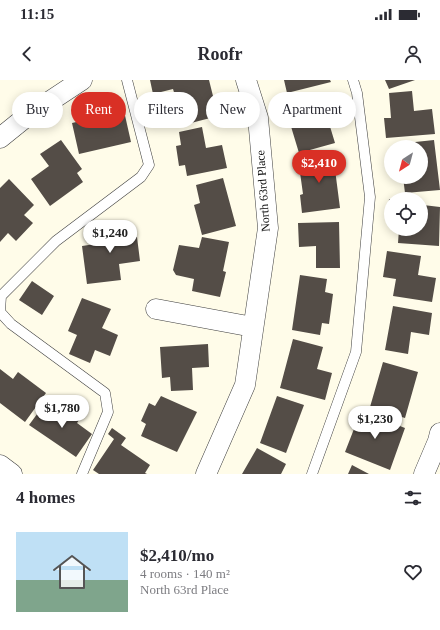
<!DOCTYPE html>
<meta charset="utf-8">
<style>
:root{--surface:#fff;--page:#f2f2f3;--text:#2b2b33;--muted:#7c7c81;--accent:#d93025}
body{margin:0;font-family:Georgia,serif;background:var(--page);color:var(--text);height:100vh;display:flex;flex-direction:column;font-size:15px;white-space:nowrap}
*{box-sizing:border-box;margin:0}
p{font-size:13px;color:var(--muted)}
.icon{flex:none;width:22px;height:22px;fill:none;stroke:currentColor;stroke-width:2;stroke-linecap:round;stroke-linejoin:round}
.map{position:relative;height:394px;overflow:hidden}
.side{display:flex;flex-direction:column;background:var(--surface);flex:1}
.side>*{flex:none}
.top-card{position:absolute;left:12px;top:12px;width:416px;height:36px;display:flex;gap:8px}
.needle{width:26px;rotate:216deg}
.fabs{position:absolute;left:384px;top:60px;display:grid;gap:8px}
.fabs a{display:grid;place-items:center;width:44px;height:44px;border-radius:50%;background:var(--surface);box-shadow:0 2px 10px #0003;font-size:20px}
.price{position:absolute;translate:-50% -34px;padding:0 9px;border-radius:14px;background:#fff;color:#222;font-size:13px;line-height:26px;filter:drop-shadow(0 1px 2px #0008)}
.price::after{content:'';position:absolute;left:50%;top:24px;width:12px;height:9px;margin-left:-6px;background:inherit;clip-path:polygon(0 0,100% 0,50% 100%)}
.price.current{background:var(--accent);color:#fff}
ul{padding:0;list-style:none}
li{display:flex;align-items:center;gap:12px;height:100px;padding:0 16px}
li span{display:grid;place-items:center;flex:none;width:112px;height:80px;border-radius:0px;color:#555}
li>.icon{margin-inline-start:auto}
span .icon{width:48px;height:48px;fill:#fffc;stroke-width:1}
li b{font-size:17px}
h2{display:flex;justify-content:space-between;align-items:center;height:48px;padding:0 16px;font-size:17px}
.chip{padding:0 14px;border-radius:18px;background:var(--surface);box-shadow:0 2px 10px #0003;font-size:14px;line-height:36px}
.chip.current{background:var(--accent);color:#fff}
.status{display:flex;justify-content:space-between;align-items:center;height:28px;padding:0 20px;background:var(--surface);direction:ltr}
.status svg{height:11px;fill:currentColor}
header{display:flex;justify-content:space-between;align-items:center;height:52px;padding:0 16px;background:var(--surface);font-size:18px;font-weight:600}
.map>svg:first-child{display:block}
</style>
<div class="status"><b>11:15</b><svg viewBox="0 0 49 12"><path d="M0 12V9h3v3zM5 12V6h3v6zM10 12V3h3v9zM15 12V0h3v12zM26 1h20v11H26zM47 4h2v5h-2z"/></svg></div>
<header><svg class="icon" aria-label="back" viewBox="0 0 24 24"><path d="M15 5l-7 7 7 7"/></svg>Roofr<svg class="icon" aria-label="person" viewBox="0 0 24 24"><circle cx="12" cy="8" r="4"/><path d="M4 21q1-7 8-7t8 7"/></svg></header>
<div class="map">
<svg width="440" height="394" viewBox="0 0 440 394">
<rect width="100%" height="100%" fill="#fffce9"/>
<path fill="#544d47" d="M 150,0 L 209,0 L 218,36 L 191,43 L 187,27 L 179,29 L 173,9 L 153,14 Z
M 284,0 L 330,0 L 331,2 L 287,13 Z
M 385,0 L 415,0 L 389,9 Z
M 412,11 L 414,31 L 432,29 L 435,54 L 386,58 L 384,38 L 391,38 L 389,13 Z
M 311,12 L 314,23 L 322,20 L 335,63 L 299,73 L 283,20 Z
M 124,31 L 131,62 L 79,74 L 72,43 Z
M 202,47 L 206,68 L 222,65 L 227,88 L 187,96 L 185,85 L 179,86 L 176,66 L 181,65 L 179,52 Z
M 61,60 L 82,89 L 77,93 L 83,102 L 50,126 L 31,99 L 49,86 L 40,74 Z
M 434,60 L 440,110 L 405,113 L 403,97 L 421,97 L 421,67 L 406,67 L 406,63 Z
M 333,74 L 340,128 L 302,133 L 300,115 L 303,114 L 298,78 Z
M 223,98 L 236,146 L 202,155 L 194,125 L 200,123 L 196,105 Z
M 9,99 L 34,125 L 24,135 L 33,143 L 16,161 L 8,153 L 0,162 L 0,108 Z
M 389,119 L 391,119 L 391,136 L 388,135 Z
M 421,121 L 423,121 L 423,125 L 440,127 L 439,166 L 398,163 L 399,149 L 421,149 Z
M 123,140 L 125,158 L 137,157 L 140,181 L 119,184 L 121,200 L 87,204 L 82,166 L 102,163 L 99,143 Z
M 339,142 L 340,188 L 316,188 L 316,166 L 299,167 L 298,143 Z
M 202,157 L 229,162 L 223,191 L 226,192 L 220,217 L 192,211 L 194,199 L 176,195 L 173,190 L 179,165 L 199,168 Z
M 387,171 L 421,176 L 418,195 L 436,198 L 432,222 L 393,216 L 396,199 L 383,197 Z
M 300,195 L 327,199 L 325,212 L 333,214 L 329,244 L 322,243 L 320,255 L 292,250 Z
M 32,201 L 54,216 L 42,235 L 19,220 Z
M 82,218 L 111,229 L 102,248 L 118,255 L 110,276 L 95,270 L 90,283 L 69,274 L 77,255 L 68,251 Z
M 393,226 L 432,233 L 429,255 L 411,252 L 408,274 L 385,270 Z
M 293,259 L 323,267 L 317,289 L 332,293 L 325,320 L 280,308 Z
M 208,264 L 209,287 L 192,288 L 193,310 L 171,311 L 170,297 L 162,298 L 160,267 Z
M 383,282 L 418,292 L 405,338 L 370,327 Z
M 0,289 L 13,299 L 18,292 L 46,313 L 25,342 L 0,323 Z
M 161,316 L 197,332 L 177,372 L 141,356 L 146,344 L 141,341 L 149,323 L 155,326 Z
M 277,316 L 304,325 L 286,373 L 260,363 Z
M 46,322 L 64,335 L 69,328 L 81,337 L 77,343 L 92,354 L 76,377 L 29,345 Z
M 361,331 L 405,348 L 390,390 L 345,372 Z
M 112,348 L 126,358 L 121,365 L 150,385 L 145,393 L 147,394 L 99,394 L 93,390 L 114,359 L 108,354 Z
M 257,368 L 286,384 L 281,394 L 242,394 Z
M 352,385 L 369,394 L 348,394 Z"/>
<g fill="none" stroke-linecap="round" stroke-linejoin="round">
<g stroke="#3e3e3e" stroke-width="11">
<path id="lane" d="M 0,231 L 1,216 L 56,161 L 141,97 L 149,85 L 127,0
M 0,232 L 11,244 L 105,313 L 108,332 L 82,394
M 312,394 L 356,272 L 370,117 L 357,13 L 353,0"/>
</g>
<g stroke="#3e3e3e" stroke-width="21">
<path id="street" d="M 0,58 L 26,37 L 82,0
M 156,229 L 253,247
M 0,385 L 12,394
M 206,394 L 245,305 L 268,148 L 258,38 L 246,0
M 424,394 L 438,361 L 440,353"/>
</g>
<use href="#lane" stroke="#fff" stroke-width="10"/>
<use href="#street" stroke="#fff" stroke-width="20"/>
</g>
<g text-anchor="middle" dominant-baseline="central" stroke-width="4" stroke-linejoin="round" paint-order="stroke">
<g font-size="12" fill="#0b0b0b" stroke="#fff">
<text transform="translate(263 111) rotate(-94)">North 63rd Place</text>
</g>
</g>
</svg>
<div class="fabs">
<a><svg class="needle" viewBox="-14 -14 28 28"><path d="M0-13l5 13h-10z" fill="#e53935"/><path d="M0 13l5-13h-10z" fill="#7c7c81"/></svg></a>
<a><svg class="icon" aria-label="locate" viewBox="0 0 24 24"><circle cx="12" cy="12" r="6"/><path d="M12 2v4M12 18v4M2 12h4M18 12h4"/></svg></a>
</div>
<b class="price current" style="left:319px;top:104px">$2,410</b>
<b class="price" style="left:110px;top:174px">$1,240</b>
<b class="price" style="left:62px;top:349px">$1,780</b>
<b class="price" style="left:375px;top:360px">$1,230</b>
<div class="top-card">
<a class="chip">Buy</a>
<a class="chip current">Rent</a>
<a class="chip">Filters</a>
<a class="chip">New</a>
<a class="chip">Apartment</a>
</div>
</div>
<section class="side">
<h2>4 homes<svg class="icon" aria-label="filters" viewBox="0 0 24 24"><path d="M4 7h16M4 17h16"/><circle cx="9" cy="7" r="2"/><circle cx="15" cy="17" r="2"/></svg></h2>
<ul>
<li><span style="background:linear-gradient(#bfe0f5 60%,#7fa58c 0)"><svg class="icon" aria-label="home" viewBox="0 0 24 24"><path d="M3 11l9-7 9 7M6 9v11h12V9"/></svg></span><div><b>$2,410/mo</b><p>4 rooms · 140 m²</p><p>North 63rd Place</p></div><svg class="icon" aria-label="heart" viewBox="0 0 24 24"><path d="M12 20l-8-8c-3-5 5-10 8-4 3-6 11-1 8 4z"/></svg></li>
</ul>
</section>
